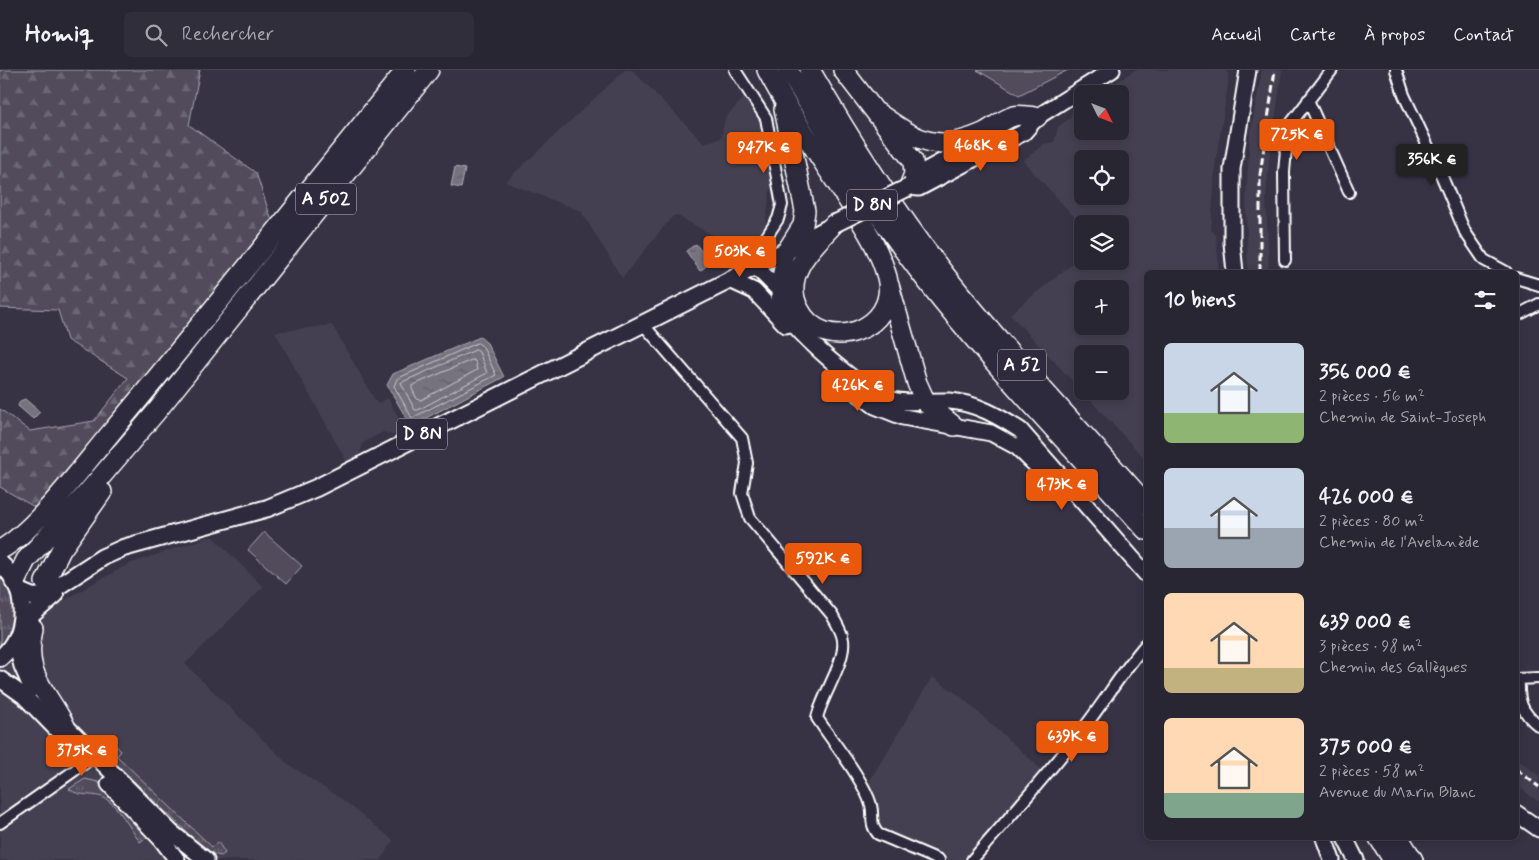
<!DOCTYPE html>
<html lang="fr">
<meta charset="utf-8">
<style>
:root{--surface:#292634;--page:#312e3c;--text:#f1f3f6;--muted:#a5a5ac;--line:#45434f;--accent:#ea580c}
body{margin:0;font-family:Mynerve,sans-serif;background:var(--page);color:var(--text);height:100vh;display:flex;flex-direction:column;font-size:19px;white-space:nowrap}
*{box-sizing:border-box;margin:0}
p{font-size:16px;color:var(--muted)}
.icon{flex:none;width:28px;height:28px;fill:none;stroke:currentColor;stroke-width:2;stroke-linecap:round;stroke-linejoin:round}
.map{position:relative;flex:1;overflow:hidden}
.side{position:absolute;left:1144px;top:200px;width:375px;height:570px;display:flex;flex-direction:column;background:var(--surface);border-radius:8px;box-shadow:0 2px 8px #0003,0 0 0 1px var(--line)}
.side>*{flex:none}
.needle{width:32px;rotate:132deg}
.fabs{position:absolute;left:1074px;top:15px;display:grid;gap:10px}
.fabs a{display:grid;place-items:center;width:55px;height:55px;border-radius:8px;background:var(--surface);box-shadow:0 2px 8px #0003,0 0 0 1px var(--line);font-size:25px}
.price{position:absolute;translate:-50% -42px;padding:0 11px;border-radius:5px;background:var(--accent);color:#fff;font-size:16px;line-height:32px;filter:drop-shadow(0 1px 2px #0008)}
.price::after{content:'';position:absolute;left:50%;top:30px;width:15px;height:11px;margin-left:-8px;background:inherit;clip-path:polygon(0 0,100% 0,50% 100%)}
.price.active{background:#222;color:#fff}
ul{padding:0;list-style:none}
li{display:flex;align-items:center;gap:15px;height:125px;padding:0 20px}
li span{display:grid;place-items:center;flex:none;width:140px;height:100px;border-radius:8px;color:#555}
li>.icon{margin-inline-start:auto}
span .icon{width:60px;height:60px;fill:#fffc;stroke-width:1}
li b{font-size:21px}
h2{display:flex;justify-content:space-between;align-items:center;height:60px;padding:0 20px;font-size:21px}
header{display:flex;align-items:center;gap:30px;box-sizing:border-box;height:70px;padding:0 25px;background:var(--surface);border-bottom:1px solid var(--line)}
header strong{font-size:24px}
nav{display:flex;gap:28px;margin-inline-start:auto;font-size:18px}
.search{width:350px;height:45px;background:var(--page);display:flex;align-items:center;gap:12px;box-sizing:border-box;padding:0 18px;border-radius:8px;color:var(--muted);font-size:19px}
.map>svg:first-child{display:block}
</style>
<header>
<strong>Homiq</strong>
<div class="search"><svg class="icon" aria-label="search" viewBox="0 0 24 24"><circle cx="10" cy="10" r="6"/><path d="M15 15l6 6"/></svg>Rechercher</div>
<nav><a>Accueil</a><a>Carte</a><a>À propos</a><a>Contact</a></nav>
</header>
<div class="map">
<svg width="1539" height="790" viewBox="0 0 1539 790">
<defs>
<pattern id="grass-tufts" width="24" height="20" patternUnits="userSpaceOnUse" patternTransform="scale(1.25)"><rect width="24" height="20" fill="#514c5c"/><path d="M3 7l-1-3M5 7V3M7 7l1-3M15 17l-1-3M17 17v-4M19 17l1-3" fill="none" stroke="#6b6774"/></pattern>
<pattern id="forest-firs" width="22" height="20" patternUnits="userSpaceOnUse" patternTransform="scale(1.25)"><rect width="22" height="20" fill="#514c5c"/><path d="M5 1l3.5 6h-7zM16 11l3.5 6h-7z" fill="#6b6774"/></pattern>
<pattern id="water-ripples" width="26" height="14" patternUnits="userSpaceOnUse" patternTransform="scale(1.25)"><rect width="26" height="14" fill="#76737f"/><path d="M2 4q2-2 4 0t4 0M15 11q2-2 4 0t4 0" fill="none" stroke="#5f5e63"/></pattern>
</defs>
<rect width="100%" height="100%" fill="#373345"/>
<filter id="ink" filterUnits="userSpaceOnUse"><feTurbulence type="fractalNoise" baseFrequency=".02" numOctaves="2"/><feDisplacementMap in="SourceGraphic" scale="10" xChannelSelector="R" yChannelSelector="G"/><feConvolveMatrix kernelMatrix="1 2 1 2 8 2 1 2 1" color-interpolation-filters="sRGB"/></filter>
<g filter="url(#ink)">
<path fill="#444051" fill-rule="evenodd" d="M 625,0 L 632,0 L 704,73 L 721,68 L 725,48 L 746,26 L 762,51 L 771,114 L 764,163 L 739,180 L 676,145 L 672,147 L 622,208 L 581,141 L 505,112 Z
M 1135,0 L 1228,0 L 1228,14 L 1215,96 L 1211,160 L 1216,165 L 1219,202 L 1146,202 L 1146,390 L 1010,244 L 1082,186 L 1082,191 L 1120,191 L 1120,154 L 1082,155 L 1023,91 L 1044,74 L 1054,72 L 1058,57 L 1070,48 L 1072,41 L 1082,34 L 1082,61 L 1120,61 L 1120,24 L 1098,24 ZM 1082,89 L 1120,89 L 1120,126 L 1082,126 ZM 1082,219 L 1120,219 L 1120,256 L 1082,256 ZM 1082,284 L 1120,284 L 1120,321 L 1082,321 Z
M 1262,0 L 1282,0 L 1269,92 L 1266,128 L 1269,202 L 1248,202 L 1246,128 L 1250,66 Z
M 332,255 L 377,334 L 388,328 L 406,362 L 396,366 L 383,362 L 363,373 L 360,383 L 348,394 L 275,262 Z
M 212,466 L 263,517 L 185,594 L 288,694 L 347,733 L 393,770 L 381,790 L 0,790 L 0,590 L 58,534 L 94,513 L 129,494 Z
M 932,607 L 959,625 L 1042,700 L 963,790 L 946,790 L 880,762 L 866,717 Z
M 1516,688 L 1539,706 L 1539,732 L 1516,715 Z"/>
<path fill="url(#grass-tufts)" stroke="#a8a6ae" d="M 0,507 C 19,528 14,555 0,577 Z
M 112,671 L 121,681 L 117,686 L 212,777 L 218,772 L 225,783 L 221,786 L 213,784 L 200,775 L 111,689 Z
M 85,709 L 98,712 L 148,766 L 140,772 C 130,759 120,738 106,729 C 95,722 80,728 69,719 Z"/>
<path fill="url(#forest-firs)" stroke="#a8a6ae" d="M 0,0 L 200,0 L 189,55 L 256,103 L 274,157 L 83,385 L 36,438 L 0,417 L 0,339 L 30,361 L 94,351 L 128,308 L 67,270 L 58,240 L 0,238 Z"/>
<path fill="#514c5c" stroke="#a8a6ae" d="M 977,0 L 1068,0 L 1019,25 Z
M 264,462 L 302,496 L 286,514 L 248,480 Z"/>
<path fill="url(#water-ripples)" stroke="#adabb2" d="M 455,97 L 465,99 L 461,118 L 451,116 Z
M 696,174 L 710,193 L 700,201 L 686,181 Z
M 480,267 L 487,273 L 504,307 L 411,356 L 387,315 L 393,304 Z
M 25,329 L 40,342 L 33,349 L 18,336 L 20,331 Z"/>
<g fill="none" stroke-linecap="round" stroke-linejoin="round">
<path stroke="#c8c7cc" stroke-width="1" d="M 478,273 L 483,277 L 496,305 L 412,348 L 394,316 L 397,309 Z
M 476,280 L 479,282 L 487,303 L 418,340 L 415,340 L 401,313 Z
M 472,290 L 475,291 L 477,300 L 421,330 L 417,329 L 412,319 L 412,316 Z"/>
<g stroke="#fff" stroke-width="14">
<path id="street" d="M 735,0 L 766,48 L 782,135 L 778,149 L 752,189 L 755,196
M 1396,0 L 1404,25 L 1440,102 L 1465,162 L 1484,190 L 1506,202
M 1308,30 L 1349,122
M 1285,190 L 1284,102 L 1288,57 L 1332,0
M 1516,208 L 1539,215
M 1516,246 L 1539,234
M 642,253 L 742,368 L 747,393 L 742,423 L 750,448 L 832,545 C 836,553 842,561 843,570 C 846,592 822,625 817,648 C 832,671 864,710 871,735 C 874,746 869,754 878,764 L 939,790
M 1516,609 L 1539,608
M 1519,609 C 1518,631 1521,642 1539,656
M 0,753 L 88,691
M 972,790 C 1010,747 1048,704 1083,659 C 1105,631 1123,600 1146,574"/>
</g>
<g stroke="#fff" stroke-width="19">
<path id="secondary" d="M 981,70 L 917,105 L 909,117 L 919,118 L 1024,62 L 1037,47 L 1112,0
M 788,179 C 782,197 775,216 781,235 C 789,258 861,320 885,328 C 906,335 929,330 950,331 C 976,333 998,346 1020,360 L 1146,504
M 755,196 L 778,219
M 1235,202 L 1232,173 L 1232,99 L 1248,0
M 730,210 L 754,221 L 786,255
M 855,321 L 875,336 L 903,347 L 991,363 L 1017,377 L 1055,414
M 15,570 L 22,596 L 32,619
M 0,609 L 24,626 L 62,665
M 58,648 L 171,762 L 206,790
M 109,714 L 161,769 L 177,790
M 1516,743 L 1539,759
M 1324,768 L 1332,790
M 1345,768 L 1356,790"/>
</g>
<g stroke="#fff" stroke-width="20">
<path id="primary" d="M 0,493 C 29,518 29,564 0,588
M 19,521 L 33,527 L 43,526 L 103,487 L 123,478 L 268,438 L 316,418 L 730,210 L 826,159
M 21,554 L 55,525"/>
</g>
<g stroke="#fff" stroke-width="22">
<path id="highway" d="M 767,0 C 790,45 820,86 847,129 C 863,154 879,178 887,207 C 900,260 823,287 799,239 C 781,205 813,176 834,154
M 788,0 C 831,70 873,141 923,206 C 992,295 1071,376 1146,460
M 810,0 C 851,71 895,141 946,206 C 1009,285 1079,358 1146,434
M 843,0 L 913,91 L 914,104 L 909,117
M 784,39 L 805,141 L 803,155 L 788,179
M 878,43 C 917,70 936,84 983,63 C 993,58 1003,49 1014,46 C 1020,44 1030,47 1037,47
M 889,215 L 917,313 L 926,333 L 954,356
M 0,480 C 35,461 82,397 109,365 C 210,245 307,122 406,0
M 15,512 L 26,490 L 88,422 L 156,342 L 429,0
M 45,512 L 61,480 L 102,422
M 33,558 C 23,606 45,617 65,656
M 1379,768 L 1393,790
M 1399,768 L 1413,790"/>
</g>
<use href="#street" stroke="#2f2a3d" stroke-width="10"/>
<use href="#secondary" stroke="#2f2a3d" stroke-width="15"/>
<use href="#primary" stroke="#2f2a3d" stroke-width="16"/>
<use href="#highway" stroke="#2f2a3d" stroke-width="19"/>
<path stroke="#fff" stroke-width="3" stroke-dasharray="8 4" stroke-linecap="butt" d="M 1260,202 L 1260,105 L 1275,0
M 1516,699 L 1539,717"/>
<g stroke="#fff" stroke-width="20" stroke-linecap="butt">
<path id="primary-bridge" d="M 834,154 L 909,117"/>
</g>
<use href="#primary-bridge" stroke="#2f2a3d" stroke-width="16"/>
</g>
</g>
<g text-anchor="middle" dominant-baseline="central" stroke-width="4.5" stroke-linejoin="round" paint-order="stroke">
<g fill="#2f2a3d" stroke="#c1bfc5" stroke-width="1">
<rect x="296" y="113.5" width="60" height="31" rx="4"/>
<rect x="847" y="119.5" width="50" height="31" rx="4"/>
<rect x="998" y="279.5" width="48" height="31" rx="4"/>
<rect x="397" y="348.5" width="50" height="31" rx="4"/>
</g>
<g font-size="18" font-weight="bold" fill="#fff">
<text x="326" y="129">A 502</text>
<text x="872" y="135">D 8N</text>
<text x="1022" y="295">A 52</text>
<text x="422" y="364">D 8N</text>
</g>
</g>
</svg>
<div class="fabs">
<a><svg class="needle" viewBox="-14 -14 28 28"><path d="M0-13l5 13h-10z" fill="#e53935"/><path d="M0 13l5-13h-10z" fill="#a5a5ac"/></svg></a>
<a><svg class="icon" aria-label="locate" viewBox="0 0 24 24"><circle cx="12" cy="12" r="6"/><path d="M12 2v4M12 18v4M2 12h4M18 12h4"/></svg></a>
<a><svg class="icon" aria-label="layers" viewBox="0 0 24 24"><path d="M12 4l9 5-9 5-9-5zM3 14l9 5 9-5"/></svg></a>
<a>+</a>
<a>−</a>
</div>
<b class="price" style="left:1297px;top:91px">725K €</b>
<b class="price" style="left:981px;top:102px">468K €</b>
<b class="price" style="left:764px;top:104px">947K €</b>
<b class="price active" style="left:1432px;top:116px">356K €</b>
<b class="price" style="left:740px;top:208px">503K €</b>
<b class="price" style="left:858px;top:342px">426K €</b>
<b class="price" style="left:1062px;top:441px">473K €</b>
<b class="price" style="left:823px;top:515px">592K €</b>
<b class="price" style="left:1072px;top:693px">639K €</b>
<b class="price" style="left:82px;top:707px">375K €</b>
<section class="side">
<h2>10 biens<svg class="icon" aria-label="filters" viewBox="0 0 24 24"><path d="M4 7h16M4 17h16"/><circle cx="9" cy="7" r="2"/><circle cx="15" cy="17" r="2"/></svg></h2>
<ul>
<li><span style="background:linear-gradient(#c9d6e8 70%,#8fb573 0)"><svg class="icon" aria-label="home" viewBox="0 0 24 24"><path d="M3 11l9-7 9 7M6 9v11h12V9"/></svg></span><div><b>356 000 €</b><p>2 pièces · 56 m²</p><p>Chemin de Saint-Joseph</p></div></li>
<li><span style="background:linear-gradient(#c9d6e8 60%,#9aa5b1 0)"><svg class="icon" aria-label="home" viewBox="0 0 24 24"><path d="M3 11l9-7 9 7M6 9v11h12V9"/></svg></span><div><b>426 000 €</b><p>2 pièces · 80 m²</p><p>Chemin de l'Avelanède</p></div></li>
<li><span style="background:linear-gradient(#ffd9b3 75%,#c2b280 0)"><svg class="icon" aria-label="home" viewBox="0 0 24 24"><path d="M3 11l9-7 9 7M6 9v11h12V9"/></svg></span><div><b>639 000 €</b><p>3 pièces · 98 m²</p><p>Chemin des Gallègues</p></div></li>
<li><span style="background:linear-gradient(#ffd9b3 75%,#7fa58c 0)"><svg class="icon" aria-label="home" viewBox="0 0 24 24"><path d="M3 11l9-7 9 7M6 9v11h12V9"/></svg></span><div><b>375 000 €</b><p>2 pièces · 58 m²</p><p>Avenue du Marin Blanc</p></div></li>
</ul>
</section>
</div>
